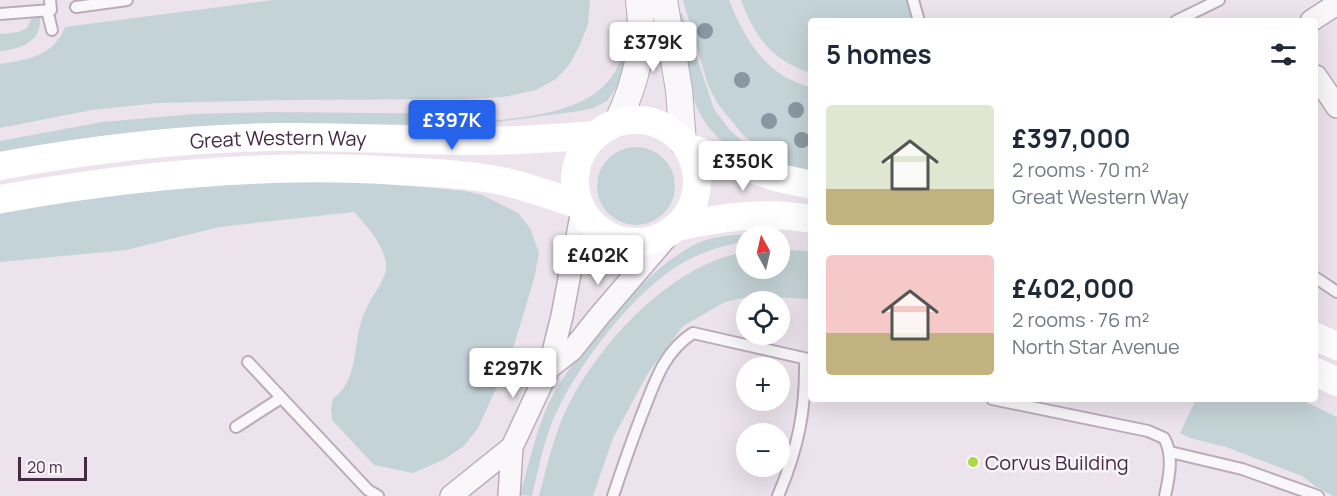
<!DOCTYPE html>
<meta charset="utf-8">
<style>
:root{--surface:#fff;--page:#f6f6f7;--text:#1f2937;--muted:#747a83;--accent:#2563eb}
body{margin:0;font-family:Manrope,sans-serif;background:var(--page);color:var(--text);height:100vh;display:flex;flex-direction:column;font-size:22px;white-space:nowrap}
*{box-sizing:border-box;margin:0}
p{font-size:20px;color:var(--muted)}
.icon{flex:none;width:33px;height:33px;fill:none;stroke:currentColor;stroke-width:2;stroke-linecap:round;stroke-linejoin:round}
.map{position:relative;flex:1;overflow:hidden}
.drawer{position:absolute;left:808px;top:18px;width:510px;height:384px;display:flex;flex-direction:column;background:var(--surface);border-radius:6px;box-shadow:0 6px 24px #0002}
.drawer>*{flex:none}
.needle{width:39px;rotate:352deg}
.controls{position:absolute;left:736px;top:225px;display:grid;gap:12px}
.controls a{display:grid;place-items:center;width:54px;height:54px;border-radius:50%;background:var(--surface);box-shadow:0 6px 24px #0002;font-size:30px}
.scale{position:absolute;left:18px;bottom:15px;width:69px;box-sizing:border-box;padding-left:6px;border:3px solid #462a44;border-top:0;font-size:16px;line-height:21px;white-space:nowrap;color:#462a44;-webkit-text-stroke:4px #f9f4f9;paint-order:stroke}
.price{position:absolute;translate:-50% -51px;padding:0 14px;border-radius:6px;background:#fff;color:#222;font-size:20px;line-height:39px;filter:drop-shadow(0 2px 3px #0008)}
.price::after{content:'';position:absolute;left:50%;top:36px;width:18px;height:14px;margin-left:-9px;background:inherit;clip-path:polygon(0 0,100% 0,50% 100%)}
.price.active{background:var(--accent);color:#fff}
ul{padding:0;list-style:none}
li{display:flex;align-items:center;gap:18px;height:150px;padding:0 18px}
li span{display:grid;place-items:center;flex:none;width:168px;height:120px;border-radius:6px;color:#555}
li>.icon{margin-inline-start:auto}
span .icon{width:72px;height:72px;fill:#fffc;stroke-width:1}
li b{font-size:26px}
h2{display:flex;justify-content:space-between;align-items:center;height:72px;padding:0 18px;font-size:26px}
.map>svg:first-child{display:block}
</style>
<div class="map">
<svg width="1337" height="496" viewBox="0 0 1337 496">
<rect width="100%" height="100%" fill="#ece3ec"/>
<path fill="#c4d3d7" d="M 273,0 L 590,0 L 588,24 L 580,45 L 569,65 L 556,79 L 536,90 L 503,97 L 464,99 L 288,100 L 158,103 L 92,110 L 0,128 L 0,64 C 27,60 54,56 65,27 Z
M 625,0 L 628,0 L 632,29 L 622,80 L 607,101 L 593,108 L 580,111 L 490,123 L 490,121 C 572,113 638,99 625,0 Z
M 683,0 L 729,0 C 745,40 766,76 811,87 L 811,171 L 784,165 L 781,159 L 764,153 L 743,135 L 717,103 L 708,85 Z
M 741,0 L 911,0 L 917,21 L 812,21 L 811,73 C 772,61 755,37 741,0 Z
M 682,13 L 714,109 L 729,129 L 752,150 L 753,155 C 741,151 729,147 720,139 C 685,109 684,55 677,14 Z
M 40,16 C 43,41 21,49 0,51 L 0,34 L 19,32 L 27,28 L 32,17 Z
M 271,112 L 474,114 L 473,125 L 339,124 L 0,153 L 0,141 L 102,122 L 194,114 Z
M597 186a39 39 0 1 1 78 0a39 39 0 1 1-78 0Z
M 357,181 L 465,191 L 482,195 L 518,213 L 530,228 L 539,253 L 534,279 L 515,342 L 505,369 L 478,428 L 464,446 L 445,459 L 413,473 L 374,465 L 332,420 L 331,410 L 333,398 C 356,384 354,349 360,326 C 361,319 365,312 368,305 C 374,292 388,278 386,263 C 383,244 367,226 354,212 L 219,227 L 126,250 L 0,262 L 0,214 L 66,202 L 192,185 Z
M 754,234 L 747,236 L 747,242 C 725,244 706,251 686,261 C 634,289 573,370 551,425 C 542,448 538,472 532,496 L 520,495 C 528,468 534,438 545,412 C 566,361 646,268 696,244 C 715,235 734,235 754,234 Z
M 780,250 L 811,251 L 811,299 L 752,296 L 725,302 L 683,326 L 648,373 L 613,438 L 593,496 L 539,496 C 546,470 552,442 563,417 C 592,350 671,262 747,252 L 747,268 L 780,268 Z
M 1196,399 L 1300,399 L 1337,417 L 1337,496 L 1333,496 L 1315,486 L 1302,476 L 1226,447 L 1190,438 L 1180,433 Z"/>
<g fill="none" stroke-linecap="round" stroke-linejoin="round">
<g stroke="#baacba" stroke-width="14">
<path id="service" d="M 913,0 L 919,21
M 76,7 L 127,0
M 47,10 L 52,30
M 0,14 L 51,10 L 50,0
M 1176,21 L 1219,0
M 1316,278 L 1337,292
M 248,362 L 368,490 L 378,496
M 992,399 L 1148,431 L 1164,438 C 1174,455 1169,478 1165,496
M 236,427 L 281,398
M 1170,452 L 1242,469 L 1318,496
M 613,496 C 622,469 631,443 641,417 C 654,385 662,353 693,333 L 812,360
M 778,496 C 798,449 806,410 805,359"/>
</g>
<g stroke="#baacba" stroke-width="24">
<path id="minor" d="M 1311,21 L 1337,4
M 1316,76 L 1337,107
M 549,368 L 572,350 L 600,315 L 673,230
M 451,496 L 512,447
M 509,496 L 512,447 L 549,368 L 562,316 L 582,210"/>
</g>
<g stroke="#baacba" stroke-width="28">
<path id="tertiary" d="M 664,0 L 679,90 L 683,143
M 617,123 C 637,80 645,47 639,0"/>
</g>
<use href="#service" stroke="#faf7fa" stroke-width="10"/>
<use href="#minor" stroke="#faf7fa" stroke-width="21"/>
<use href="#tertiary" stroke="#faf7fa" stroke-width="26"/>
<g stroke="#fff" stroke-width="28">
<circle cx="636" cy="181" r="61"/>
<path d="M 687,147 L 775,177 L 812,185"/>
<path id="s1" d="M 0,166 C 92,149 185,138 279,137 C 346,136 412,141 479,141 C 518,141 557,138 596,135"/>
<path d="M 0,199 C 131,176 265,162 398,171 C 434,173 471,174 506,182 C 531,188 556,197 580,205"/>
<path d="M 676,227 C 722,217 765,211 812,219"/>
<path d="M 1316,337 L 1337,346"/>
<path d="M 1316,372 L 1337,382"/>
</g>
</g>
<g fill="#8897a1">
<circle cx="705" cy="31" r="8"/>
<circle cx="742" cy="80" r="8"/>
<circle cx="796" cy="110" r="8"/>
<circle cx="769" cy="121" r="8"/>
<circle cx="802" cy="140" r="8"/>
</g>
<circle fill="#acd842" stroke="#f9f4f9" stroke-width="2" cx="973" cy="462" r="6"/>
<g text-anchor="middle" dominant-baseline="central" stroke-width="5" stroke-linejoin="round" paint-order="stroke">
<g font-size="20" fill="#462a44" stroke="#f9f4f9">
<text stroke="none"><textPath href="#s1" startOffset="280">Great Western Way</textPath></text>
</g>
<g font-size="20" fill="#462a44" stroke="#f9f4f9" text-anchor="start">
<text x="985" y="462">Corvus Building</text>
</g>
</g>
</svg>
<div class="controls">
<a><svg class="needle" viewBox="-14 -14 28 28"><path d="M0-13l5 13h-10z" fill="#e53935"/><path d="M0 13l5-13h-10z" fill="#747a83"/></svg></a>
<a><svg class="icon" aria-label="locate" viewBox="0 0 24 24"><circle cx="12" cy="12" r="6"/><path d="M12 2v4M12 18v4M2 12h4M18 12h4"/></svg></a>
<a>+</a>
<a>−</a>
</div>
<div class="scale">20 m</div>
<b class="price" style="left:653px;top:73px">£379K</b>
<b class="price active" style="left:452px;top:151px">£397K</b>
<b class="price" style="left:743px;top:192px">£350K</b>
<b class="price" style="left:598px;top:286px">£402K</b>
<b class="price" style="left:513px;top:399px">£297K</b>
<section class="drawer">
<h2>5 homes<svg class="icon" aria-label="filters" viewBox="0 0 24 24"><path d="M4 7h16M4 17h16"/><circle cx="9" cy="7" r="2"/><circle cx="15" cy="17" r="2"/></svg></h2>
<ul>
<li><span style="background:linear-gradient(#dfe7d0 70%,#c2b280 0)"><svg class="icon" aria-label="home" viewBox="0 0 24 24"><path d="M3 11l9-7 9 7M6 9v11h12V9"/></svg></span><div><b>£397,000</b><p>2 rooms · 70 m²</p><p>Great Western Way</p></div></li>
<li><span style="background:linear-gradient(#f6c9c9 65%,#c2b280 0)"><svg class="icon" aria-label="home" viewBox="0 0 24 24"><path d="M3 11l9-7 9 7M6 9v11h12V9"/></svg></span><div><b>£402,000</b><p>2 rooms · 76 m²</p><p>North Star Avenue</p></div></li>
</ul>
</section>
</div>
